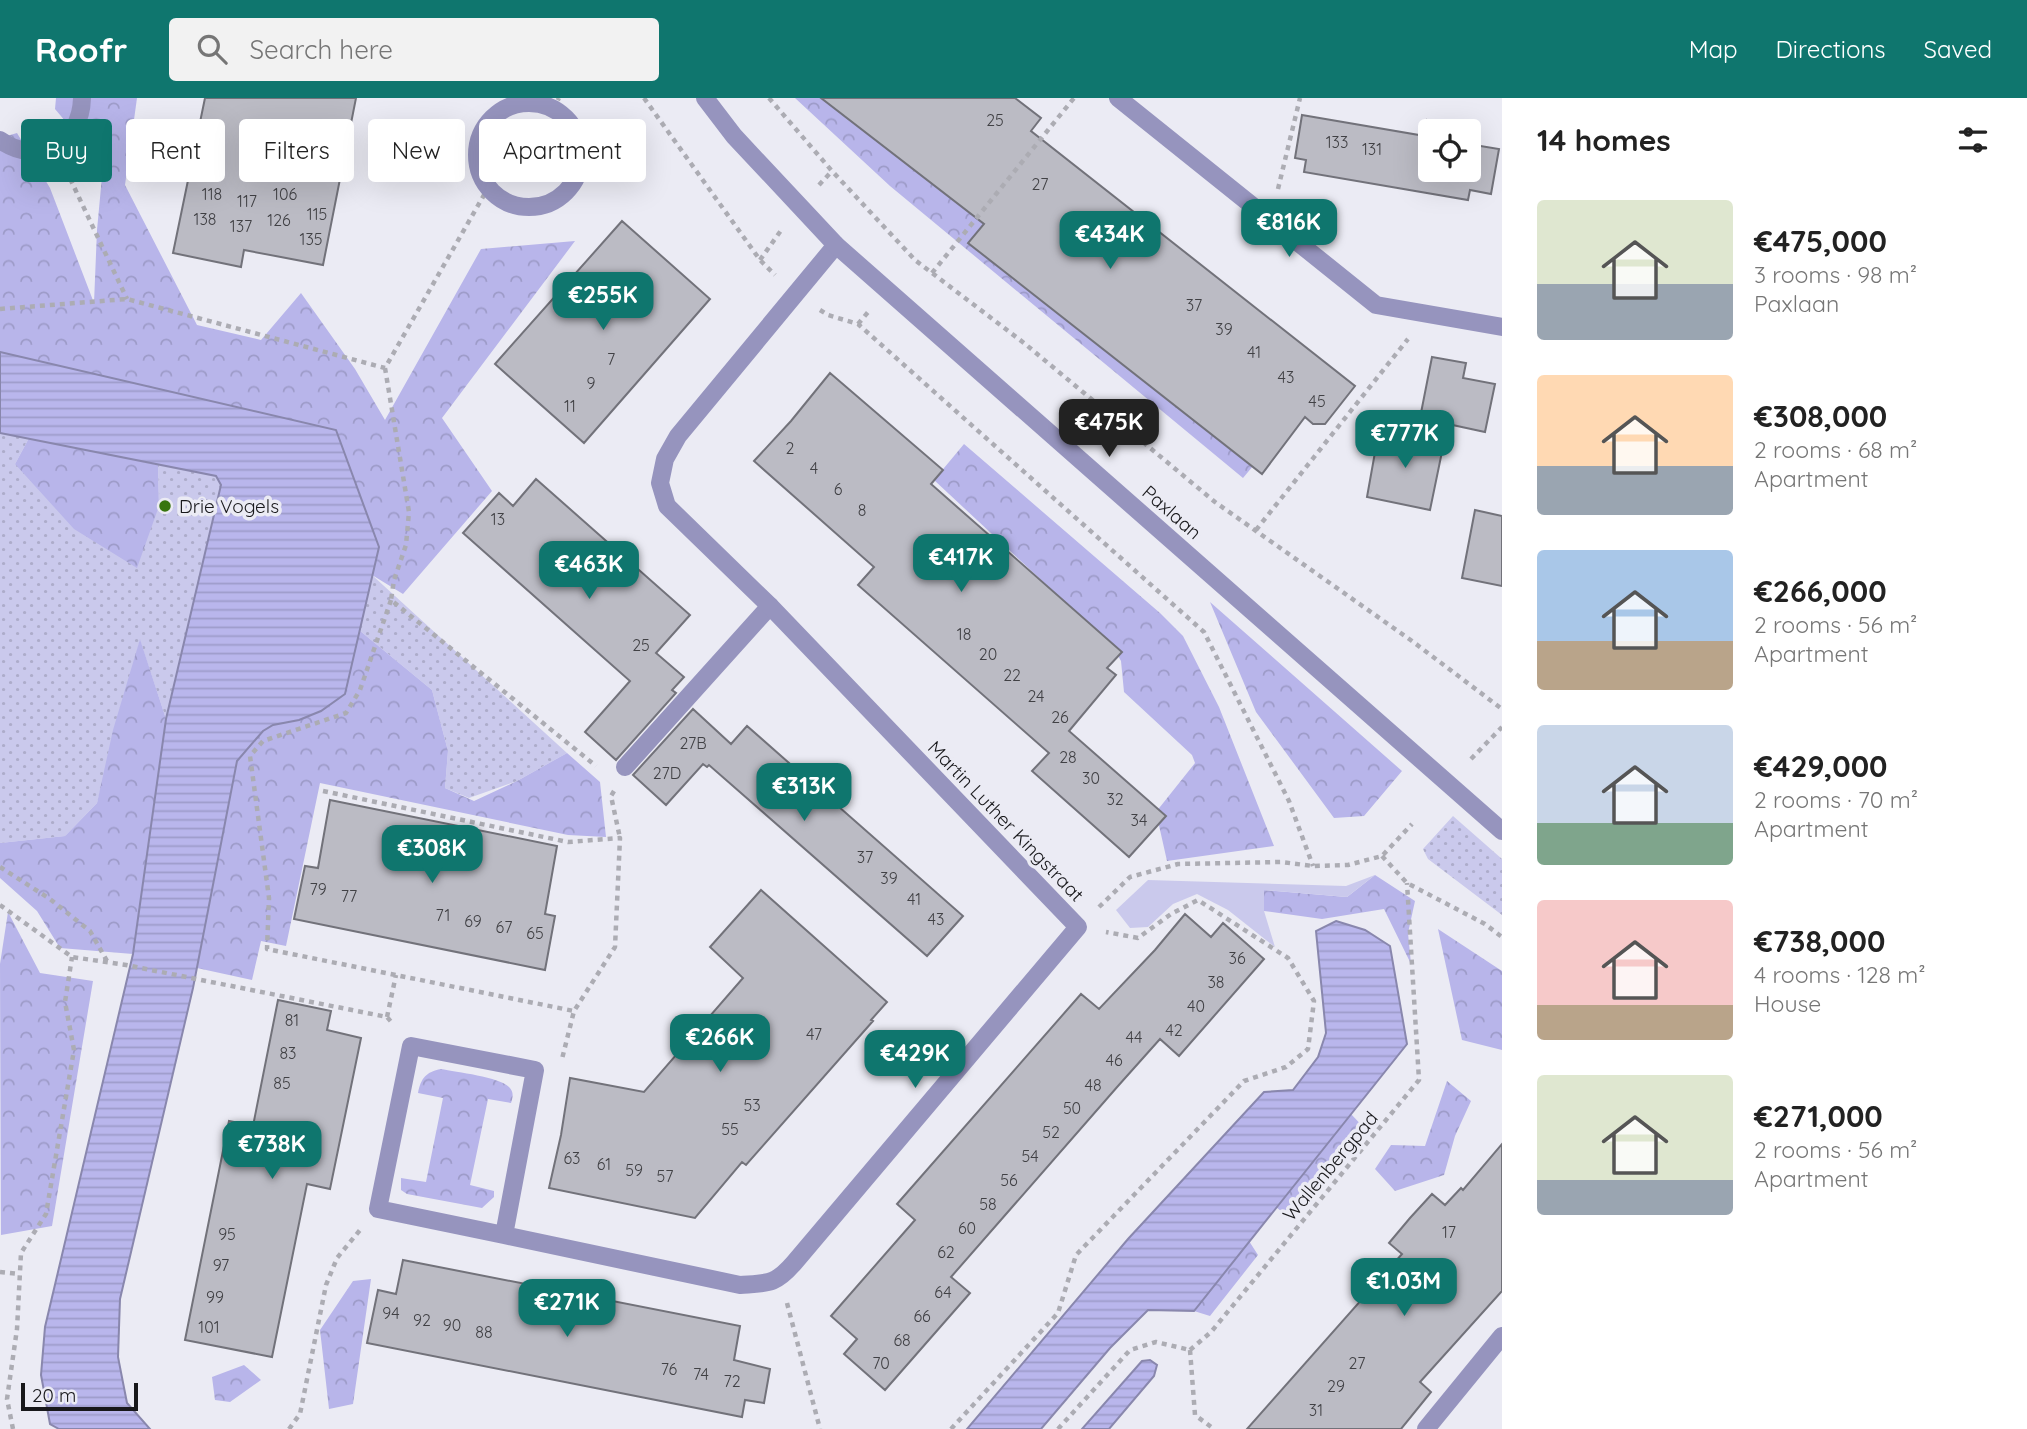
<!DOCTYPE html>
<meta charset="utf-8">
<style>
:root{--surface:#fff;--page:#f2f2f2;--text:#222;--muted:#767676;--accent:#0f766e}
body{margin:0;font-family:Quicksand,sans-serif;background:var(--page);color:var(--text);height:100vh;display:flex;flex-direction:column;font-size:26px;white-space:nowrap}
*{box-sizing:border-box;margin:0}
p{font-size:23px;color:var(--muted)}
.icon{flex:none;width:38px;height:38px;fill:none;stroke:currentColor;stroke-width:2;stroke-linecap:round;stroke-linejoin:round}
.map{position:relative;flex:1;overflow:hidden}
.details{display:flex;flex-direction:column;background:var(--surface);width:525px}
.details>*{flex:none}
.banner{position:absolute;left:21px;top:21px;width:665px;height:63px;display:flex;gap:14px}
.controls{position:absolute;left:1418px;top:21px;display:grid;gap:14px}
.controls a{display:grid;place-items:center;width:63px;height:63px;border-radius:7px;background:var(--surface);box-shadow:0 7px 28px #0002;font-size:35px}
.scale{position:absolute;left:21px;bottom:18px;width:117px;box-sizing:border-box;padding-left:7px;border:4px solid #18181b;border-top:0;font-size:19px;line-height:24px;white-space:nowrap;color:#18181b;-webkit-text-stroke:5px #ebebf4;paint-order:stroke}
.price{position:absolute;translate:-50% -60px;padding:0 16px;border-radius:14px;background:var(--accent);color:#fff;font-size:23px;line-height:46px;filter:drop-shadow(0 2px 4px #0008)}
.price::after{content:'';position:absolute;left:50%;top:42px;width:21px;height:16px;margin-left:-10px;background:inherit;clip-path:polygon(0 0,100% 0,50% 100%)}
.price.current{background:#222;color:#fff}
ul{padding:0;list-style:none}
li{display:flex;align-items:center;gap:21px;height:175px;padding:0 35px}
li span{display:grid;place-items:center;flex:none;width:196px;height:140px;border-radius:7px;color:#555}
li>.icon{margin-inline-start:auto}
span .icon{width:84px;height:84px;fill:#fffc;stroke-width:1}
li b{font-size:30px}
h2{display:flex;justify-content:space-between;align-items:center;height:84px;padding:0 35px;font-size:30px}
.tag{padding:0 24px;border-radius:7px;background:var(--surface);box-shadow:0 7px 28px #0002;font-size:24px;line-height:63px}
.tag.current{background:var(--accent);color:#fff}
header{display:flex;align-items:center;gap:42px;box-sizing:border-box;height:98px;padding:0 35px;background:var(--accent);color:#fff}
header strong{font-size:33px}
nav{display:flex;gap:38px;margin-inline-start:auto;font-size:24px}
.search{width:490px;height:63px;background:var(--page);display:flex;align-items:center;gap:18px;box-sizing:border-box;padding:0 24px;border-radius:7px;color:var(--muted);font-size:26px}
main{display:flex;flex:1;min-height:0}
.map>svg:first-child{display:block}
</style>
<header>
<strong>Roofr</strong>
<div class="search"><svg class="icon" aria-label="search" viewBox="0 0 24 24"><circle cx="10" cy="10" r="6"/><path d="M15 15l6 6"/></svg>Search here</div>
<nav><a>Map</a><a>Directions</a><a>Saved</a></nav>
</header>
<main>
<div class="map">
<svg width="1502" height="1331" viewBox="0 0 1502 1331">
<defs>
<pattern id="grass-dots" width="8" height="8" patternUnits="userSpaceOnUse" patternTransform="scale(1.75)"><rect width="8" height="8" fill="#cac9ec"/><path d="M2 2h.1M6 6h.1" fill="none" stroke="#adacca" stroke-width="1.8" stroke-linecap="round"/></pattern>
<pattern id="forest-crowns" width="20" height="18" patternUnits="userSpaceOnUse" patternTransform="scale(1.75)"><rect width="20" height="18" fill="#b8b5ea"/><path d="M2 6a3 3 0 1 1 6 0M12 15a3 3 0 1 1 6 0" fill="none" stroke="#9d9bc8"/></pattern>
<pattern id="water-rules" width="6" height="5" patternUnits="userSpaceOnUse" patternTransform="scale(1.75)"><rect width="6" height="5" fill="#b9b6ec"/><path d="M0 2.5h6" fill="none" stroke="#9e9cca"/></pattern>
</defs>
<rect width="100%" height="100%" fill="#ebebf4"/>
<path fill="url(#grass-dots)" d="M 0,335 L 29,340 L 15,366 L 159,408 L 158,367 L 216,378 L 221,387 L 166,621 L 140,542 L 97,705 L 65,738 L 0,745 Z
M 372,477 L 567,655 L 517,683 L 469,700 L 445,690 L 448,653 L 432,592 L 359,532 Z
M 1453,718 L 1502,761 L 1502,817 L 1428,761 L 1423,751 Z"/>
<path fill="url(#forest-crowns)" d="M 56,0 L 137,0 L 125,87 L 197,227 L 261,242 L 301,195 L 355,271 L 385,322 L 481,151 L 575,143 L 442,320 L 492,393 L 403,496 L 372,477 L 379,449 L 336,332 L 0,254 L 0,40 L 17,35 L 50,90 L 94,205 L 97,132 L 103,68 L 55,11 Z
M 795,0 L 885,0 L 1278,338 L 1243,380 L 890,88 Z
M 29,340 L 158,367 L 159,408 L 137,470 L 74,431 L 15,366 Z
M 964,346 L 1160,515 L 1183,538 L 1219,609 L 1274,748 L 1167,763 L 1156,714 L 1195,665 L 1192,657 L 1124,594 L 1121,563 L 1113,549 L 934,382 Z
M 1210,504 L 1402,673 L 1364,718 L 1334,720 L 1256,614 Z
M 359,532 L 432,592 L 448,653 L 445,690 L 474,703 L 517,683 L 567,655 L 600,684 L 606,739 L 568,737 L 320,685 L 286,848 L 261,843 L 252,882 L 197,870 L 237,663 L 263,633 L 273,627 L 299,622 L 345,596 Z
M 140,541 L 166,621 L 133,856 L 60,850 L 37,813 L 0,780 L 0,745 L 65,738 L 97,705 L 113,632 Z
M 1375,777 L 1415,803 L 1408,835 L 1411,866 L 1384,811 L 1322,821 L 1264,813 L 1263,792 L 1347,799 Z
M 8,814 L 40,875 L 93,883 L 52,1128 L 1,1137 L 0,866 Z
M 1438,831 L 1502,873 L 1502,952 L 1462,942 Z
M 441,971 C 456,974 500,979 509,989 C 514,994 513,999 511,1005 L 488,1001 L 470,1087 L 494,1093 L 494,1099 L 482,1110 L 407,1096 L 401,1092 L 401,1080 L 426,1084 L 443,1000 L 418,995 C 421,980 426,974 441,971 Z
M 1447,983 L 1471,1003 L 1455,1038 L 1444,1077 L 1395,1093 L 1375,1071 L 1391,1047 L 1425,1048 Z
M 1351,1016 L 1368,1034 L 1293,1123 L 1276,1109 Z
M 1249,1143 L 1258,1157 L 1210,1218 L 1194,1213 Z
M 371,1181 L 353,1306 L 329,1311 L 320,1232 L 353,1183 Z
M 244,1267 L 261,1282 L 230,1304 L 215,1302 L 212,1279 Z"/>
<path fill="#cac9ec" d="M 1375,777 L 1347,799 L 1264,792 L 1264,813 L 1275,849 L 1228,812 L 1197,796 L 1173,806 L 1148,829 L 1130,830 L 1116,812 L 1148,782 L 1346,788 Z"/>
<path fill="url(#water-rules)" stroke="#8987ad" stroke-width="2" d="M 0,254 L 336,332 L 379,449 L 345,596 L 321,613 L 299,622 L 273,627 L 263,633 L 237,663 L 193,890 L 120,1201 L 118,1259 L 127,1305 L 150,1331 L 59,1331 L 50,1326 L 41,1277 L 45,1229 L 133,856 L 166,621 L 221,387 L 216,378 L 0,335 Z
M 1336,823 L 1365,832 L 1390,848 L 1407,946 L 1194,1213 L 1148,1212 L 1110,1250 L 1041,1331 L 967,1331 L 1128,1141 L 1264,994 L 1293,992 L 1318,959 L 1326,935 L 1316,833 Z
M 1150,1262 L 1157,1267 L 1154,1278 L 1109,1331 L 1082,1331 L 1142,1263 Z"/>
<path fill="#bbbbc4" stroke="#72727a" stroke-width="2" d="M 205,0 L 356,0 L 323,167 L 244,152 L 241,169 L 173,155 Z
M 821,0 L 1015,0 L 1041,20 L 1031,33 L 1355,288 L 1325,326 L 1313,326 L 1305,319 L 1262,376 L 968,145 L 984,126 Z
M 1302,17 L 1425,38 L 1427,22 L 1464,28 L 1463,33 L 1430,33 L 1430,72 L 1468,72 L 1468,46 L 1499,51 L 1491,96 L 1470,92 L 1468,102 L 1304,74 L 1306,62 L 1295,60 Z
M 622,123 L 710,201 L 584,345 L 495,266 Z
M 1432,259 L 1466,265 L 1463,280 L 1495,286 L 1485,334 L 1420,320 Z
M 830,275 L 943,372 L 931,386 L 1122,554 L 1107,570 L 1116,577 L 1069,633 L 1166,718 L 1129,759 L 1032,673 L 1049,655 L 858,487 L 874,469 L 754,363 L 791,323 Z
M 1379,332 L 1444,344 L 1430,412 L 1367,399 Z
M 536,381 L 690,517 L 656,555 L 684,579 L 672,592 L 676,595 L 616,662 L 585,634 L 630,583 L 463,435 L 499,395 L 513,408 Z
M 1475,412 L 1502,418 L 1502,488 L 1462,480 Z
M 693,611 L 731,646 L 747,628 L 963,818 L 927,858 L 709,667 L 707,669 L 703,666 L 666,707 L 633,677 Z
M 330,702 L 557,748 L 545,816 L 555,818 L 545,872 L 294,821 L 305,768 L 318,770 Z
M 761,792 L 887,904 L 871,922 L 873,923 L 746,1067 L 742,1064 L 695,1120 L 549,1090 L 561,1037 L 570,980 L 644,994 L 743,880 L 710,849 Z
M 1185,816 L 1211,839 L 1223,825 L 1264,861 L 1179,958 L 1160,941 L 1118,988 L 951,1179 L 970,1195 L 885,1292 L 844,1256 L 857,1241 L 831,1218 L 915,1122 L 897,1106 L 1081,896 L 1099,911 L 1155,852 Z
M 278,902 L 331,913 L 327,932 L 361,940 L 330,1091 L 307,1086 L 272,1259 L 185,1242 L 229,1023 L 253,1028 Z
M 1502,1046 L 1502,1193 L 1420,1284 L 1431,1294 L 1401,1331 L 1247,1331 L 1402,1156 L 1389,1145 L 1410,1120 L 1432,1096 L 1445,1107 L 1461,1090 L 1463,1092 Z
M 403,1162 L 740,1228 L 734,1262 L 770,1271 L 764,1305 L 745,1302 L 742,1319 L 367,1245 L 378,1192 L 396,1196 Z"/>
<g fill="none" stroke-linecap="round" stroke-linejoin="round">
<path stroke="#acacb3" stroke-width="4.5" stroke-dasharray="5 5" stroke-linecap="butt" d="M 644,0 L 760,162 L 775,177
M 769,0 L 832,73 L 915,162 L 1024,245 L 1215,404 L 1412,543 L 1502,611
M 553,11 L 559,0
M 66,72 L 127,201
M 819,87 L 832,73
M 1278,91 L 1300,0
M 760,162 L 782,131
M 932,175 L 1074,0
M 0,211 L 127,201 L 385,270 L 488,90
M 820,212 L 828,217 L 858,226 L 1204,534 L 1289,703 L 1313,768
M 858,226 L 869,213
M 385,270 L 409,414 L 406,447 L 394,482 L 391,502 L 596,668
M 1256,432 L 1408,241
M 391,502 L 360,592 L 346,615 L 263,643 L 250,658 L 269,800 L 267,851 L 574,913
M 1471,661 L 1502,629
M 323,693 L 568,744 L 620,740 L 615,849 L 574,913 L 562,961
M 614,693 L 611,698 L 620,740
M 1382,758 L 1407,785 L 1485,826 L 1502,839
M 0,769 L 50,801 L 90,833 L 107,863
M 0,807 L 72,859 L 126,867 L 387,919 L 393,926
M 1099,809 L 1130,779 L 1178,766 L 1281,764 L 1313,768 L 1348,767 L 1382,758 L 1412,726
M 387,919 L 396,877
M 0,1174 L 19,1176
M 787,1205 L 820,1331
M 1190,1252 L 1211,1234 L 1419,982 L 1407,785
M 1190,1252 L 1195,1317 L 1214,1331
M 13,1331 L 7,1301 L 17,1231 L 21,1155 L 46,1116 L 74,952 L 65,904 L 72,859
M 289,1331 L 300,1316 L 326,1187 L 337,1160 L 360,1132
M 951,1331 L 1058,1215 L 1076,1157 L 1244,983 L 1286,969 L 1308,951 L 1314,903 L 1288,860 L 1198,802 L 1171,816 L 1138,840 L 1106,834
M 1058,1331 L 1130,1252 L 1156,1244 L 1190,1252"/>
<path stroke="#9694be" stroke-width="18" d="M 625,669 L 770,508"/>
<path stroke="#9694be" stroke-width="18" d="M 1118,0 L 1376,207 L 1502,229
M477 57a52 52 0 1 1 104 0a52 52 0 1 1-104 0Z
M 0,42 C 38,69 81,46 82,0
M 504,1137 L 378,1111 L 411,948 L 535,972 L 504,1137 L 740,1187 C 768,1185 775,1187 794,1165 L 1078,829 L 770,508 L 667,408 L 660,385 L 665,361 L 678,338 L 836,147
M 1426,1331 L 1502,1238"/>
<path stroke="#9694be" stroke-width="18" d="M 705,0 L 734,38 L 836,147 L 1502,733"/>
</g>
<circle fill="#37750e" stroke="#ebebf4" stroke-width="2.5" cx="165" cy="408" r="7"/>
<g text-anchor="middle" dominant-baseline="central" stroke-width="7" stroke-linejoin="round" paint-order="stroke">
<g font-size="16" fill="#414145">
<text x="995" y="22">25</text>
<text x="1337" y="44">133</text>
<text x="1372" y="51">131</text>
<text x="1040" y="86">27</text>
<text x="212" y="96">118</text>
<text x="285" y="96">106</text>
<text x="247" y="103">117</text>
<text x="317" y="116">115</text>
<text x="205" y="121">138</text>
<text x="279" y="122">126</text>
<text x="241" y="128">137</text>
<text x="311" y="141">135</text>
<text x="1194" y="207">37</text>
<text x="1224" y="231">39</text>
<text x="1254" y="254">41</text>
<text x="611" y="261">7</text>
<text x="1286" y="279">43</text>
<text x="591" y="285">9</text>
<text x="1317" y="303">45</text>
<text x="570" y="308">11</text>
<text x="790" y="350">2</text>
<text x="814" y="370">4</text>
<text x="838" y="391">6</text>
<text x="862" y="412">8</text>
<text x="498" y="421">13</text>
<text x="964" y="536">18</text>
<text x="641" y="547">25</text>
<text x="988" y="556">20</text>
<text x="1012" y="577">22</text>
<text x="1036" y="598">24</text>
<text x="1060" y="619">26</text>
<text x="693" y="645">27B</text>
<text x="1068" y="659">28</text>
<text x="667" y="675">27D</text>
<text x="1091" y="680">30</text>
<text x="1115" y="701">32</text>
<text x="1139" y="722">34</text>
<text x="865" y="759">37</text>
<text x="889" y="780">39</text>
<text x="318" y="791">79</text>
<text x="349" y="798">77</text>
<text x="914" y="801">41</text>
<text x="443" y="817">71</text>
<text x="936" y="821">43</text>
<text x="473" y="823">69</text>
<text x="504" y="829">67</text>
<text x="535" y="835">65</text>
<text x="1237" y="860">36</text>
<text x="1216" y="884">38</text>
<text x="1196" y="908">40</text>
<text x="292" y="922">81</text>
<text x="1174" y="932">42</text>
<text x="814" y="936">47</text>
<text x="1134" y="939">44</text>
<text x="288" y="955">83</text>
<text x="1114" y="962">46</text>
<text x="282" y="985">85</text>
<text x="1093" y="987">48</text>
<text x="752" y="1007">53</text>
<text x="1072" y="1010">50</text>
<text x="730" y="1031">55</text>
<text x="1051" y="1034">52</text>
<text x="1030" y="1058">54</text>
<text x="572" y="1060">63</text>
<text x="604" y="1066">61</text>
<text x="634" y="1072">59</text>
<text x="665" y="1078">57</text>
<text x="1009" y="1082">56</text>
<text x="988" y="1106">58</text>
<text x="967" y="1130">60</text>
<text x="1449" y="1134">17</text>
<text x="227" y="1136">95</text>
<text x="946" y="1154">62</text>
<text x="221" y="1167">97</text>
<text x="943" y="1194">64</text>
<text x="215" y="1199">99</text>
<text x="391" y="1215">94</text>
<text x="922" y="1218">66</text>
<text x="422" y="1222">92</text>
<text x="452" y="1227">90</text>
<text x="209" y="1229">101</text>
<text x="484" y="1234">88</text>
<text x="902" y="1242">68</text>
<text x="881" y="1265">70</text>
<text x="1357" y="1265">27</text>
<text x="669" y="1271">76</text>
<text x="701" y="1276">74</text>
<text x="732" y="1283">72</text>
<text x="1336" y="1288">29</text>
<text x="1316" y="1312">31</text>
</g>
<g font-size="19" fill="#18181b" stroke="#ebebf4" text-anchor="start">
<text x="179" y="408">Drie Vogels</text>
</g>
<g font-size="19" fill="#18181b" stroke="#ebebf4">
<text transform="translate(1172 414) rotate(41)">Paxlaan</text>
<text transform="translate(1006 723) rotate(46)">Martin Luther Kingstraat</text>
<text transform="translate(1330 1068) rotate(-50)">Wallenbergpad</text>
</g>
</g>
</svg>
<div class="controls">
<a><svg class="icon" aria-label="locate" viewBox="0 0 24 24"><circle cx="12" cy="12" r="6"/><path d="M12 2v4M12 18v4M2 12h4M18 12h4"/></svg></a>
</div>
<div class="scale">20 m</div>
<b class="price" style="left:1289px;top:161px">€816K</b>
<b class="price" style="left:1110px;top:173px">€434K</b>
<b class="price" style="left:603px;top:234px">€255K</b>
<b class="price current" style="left:1109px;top:361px">€475K</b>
<b class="price" style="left:1405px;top:372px">€777K</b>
<b class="price" style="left:961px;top:496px">€417K</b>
<b class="price" style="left:589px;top:503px">€463K</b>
<b class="price" style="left:804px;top:725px">€313K</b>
<b class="price" style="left:432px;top:787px">€308K</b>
<b class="price" style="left:720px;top:976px">€266K</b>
<b class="price" style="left:915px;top:992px">€429K</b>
<b class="price" style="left:272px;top:1083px">€738K</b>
<b class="price" style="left:1404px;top:1220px">€1.03M</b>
<b class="price" style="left:567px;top:1241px">€271K</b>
<div class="banner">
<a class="tag current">Buy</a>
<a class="tag">Rent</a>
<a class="tag">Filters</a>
<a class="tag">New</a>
<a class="tag">Apartment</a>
</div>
</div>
<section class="details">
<h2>14 homes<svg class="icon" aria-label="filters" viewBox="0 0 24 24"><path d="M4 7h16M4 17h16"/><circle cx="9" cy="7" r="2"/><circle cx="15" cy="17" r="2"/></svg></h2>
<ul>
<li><span style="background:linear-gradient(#dfe7d0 60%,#9aa5b1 0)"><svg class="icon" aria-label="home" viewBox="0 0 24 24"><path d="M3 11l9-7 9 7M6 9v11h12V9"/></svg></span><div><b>€475,000</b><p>3 rooms · 98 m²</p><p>Paxlaan</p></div></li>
<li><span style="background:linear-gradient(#ffd9b3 65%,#9aa5b1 0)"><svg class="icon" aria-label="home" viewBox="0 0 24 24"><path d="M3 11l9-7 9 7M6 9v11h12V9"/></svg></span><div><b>€308,000</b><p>2 rooms · 68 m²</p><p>Apartment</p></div></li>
<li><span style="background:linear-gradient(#a9c7e8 65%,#b9a48a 0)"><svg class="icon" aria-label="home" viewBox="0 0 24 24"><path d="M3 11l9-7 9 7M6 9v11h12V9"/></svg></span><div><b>€266,000</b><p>2 rooms · 56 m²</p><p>Apartment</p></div></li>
<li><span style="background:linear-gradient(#c9d6e8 70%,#7fa58c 0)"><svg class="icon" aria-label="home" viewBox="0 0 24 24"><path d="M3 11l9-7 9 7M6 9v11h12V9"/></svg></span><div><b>€429,000</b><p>2 rooms · 70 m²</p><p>Apartment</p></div></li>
<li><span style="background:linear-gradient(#f6c9c9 75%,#b9a48a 0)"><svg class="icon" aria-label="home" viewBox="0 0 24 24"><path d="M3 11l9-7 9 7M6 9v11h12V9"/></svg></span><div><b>€738,000</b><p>4 rooms · 128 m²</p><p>House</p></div></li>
<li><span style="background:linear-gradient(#dfe7d0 75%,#9aa5b1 0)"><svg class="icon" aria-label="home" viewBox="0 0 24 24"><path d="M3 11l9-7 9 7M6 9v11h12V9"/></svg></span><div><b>€271,000</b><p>2 rooms · 56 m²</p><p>Apartment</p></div></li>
</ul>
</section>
</main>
